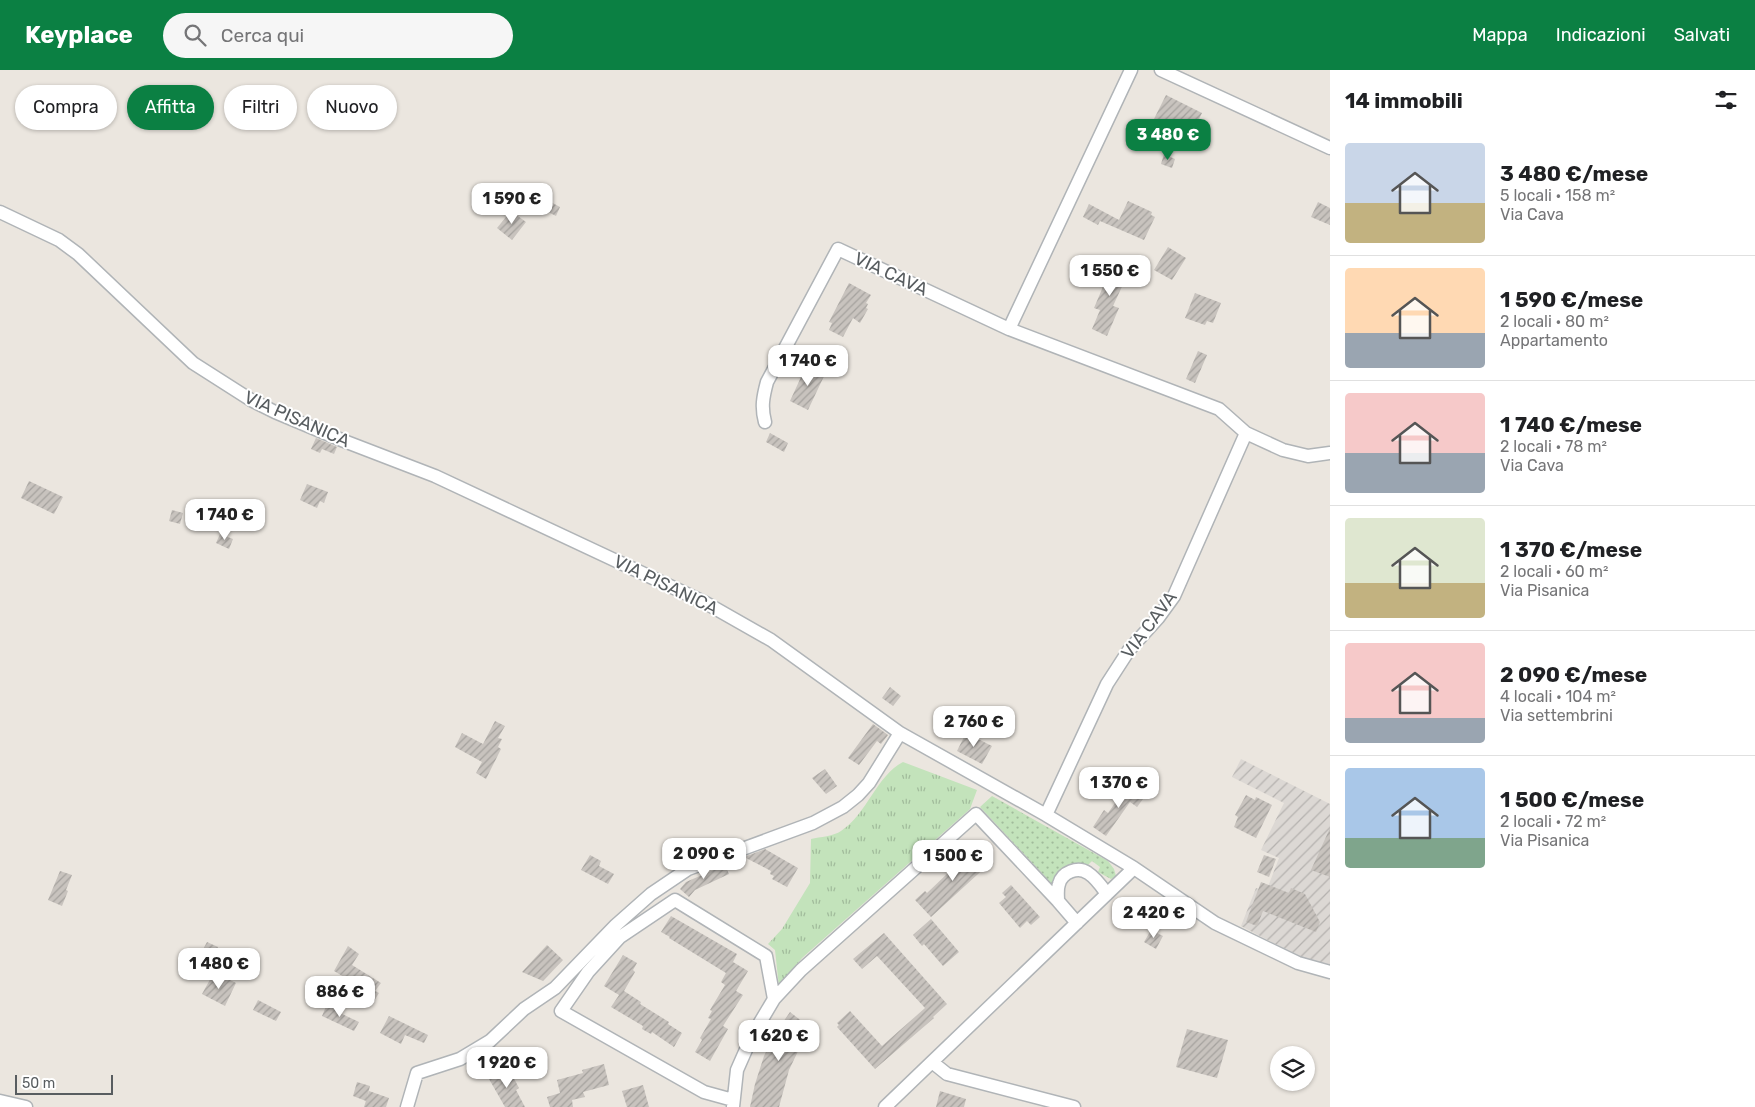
<!DOCTYPE html>
<html lang="it">
<meta charset="utf-8">
<style>
:root{--surface:#fff;--page:#f6f6f6;--text:#202124;--muted:#757577;--line:#e0e0e0;--accent:#0b8043}
body{margin:0;font-family:Rubik,sans-serif;background:var(--page);color:var(--text);height:100vh;display:flex;flex-direction:column;font-size:19px;white-space:nowrap}
*{box-sizing:border-box;margin:0}
p{font-size:16px;color:var(--muted)}
.icon{flex:none;width:28px;height:28px;fill:none;stroke:currentColor;stroke-width:2;stroke-linecap:round;stroke-linejoin:round}
.map{position:relative;flex:1;overflow:hidden}
.details{display:flex;flex-direction:column;background:var(--surface);width:425px}
.details>*{flex:none}
.guide{position:absolute;left:15px;top:15px;width:475px;height:45px;display:flex;gap:10px}
.controls{position:absolute;left:1270px;top:976px;display:grid;gap:10px}
.controls a{display:grid;place-items:center;width:45px;height:45px;border-radius:50%;background:var(--surface);box-shadow:0 1px 4px #0004;font-size:25px}
.scale{position:absolute;left:15px;bottom:12px;width:98px;box-sizing:border-box;padding-left:5px;border:2px solid #585d60;border-top:0;font-size:14px;line-height:18px;white-space:nowrap;color:#585d60;-webkit-text-stroke:4px #fff;paint-order:stroke}
.price{position:absolute;translate:-50% -42px;padding:0 11px;border-radius:10px;background:#fff;color:#222;font-size:16px;line-height:32px;filter:drop-shadow(0 1px 2px #0008)}
.price::after{content:'';position:absolute;left:50%;top:30px;width:15px;height:11px;margin-left:-8px;background:inherit;clip-path:polygon(0 0,100% 0,50% 100%)}
.price.selected{background:var(--accent);color:#fff}
ul{padding:0;list-style:none}
li{display:flex;align-items:center;gap:15px;height:125px;padding:0 15px}
li+li{border-top:1px solid var(--line)}
li span{display:grid;place-items:center;flex:none;width:140px;height:100px;border-radius:5px;color:#555}
li>.icon{margin-inline-start:auto}
span .icon{width:60px;height:60px;fill:#fffc;stroke-width:1}
li b{font-size:21px}
h2{display:flex;justify-content:space-between;align-items:center;height:60px;padding:0 15px;font-size:21px}
.tag{padding:0 18px;border-radius:22px;background:var(--surface);box-shadow:0 1px 4px #0004;font-size:18px;line-height:45px}
.tag.selected{background:var(--accent);color:#fff}
header{display:flex;align-items:center;gap:30px;box-sizing:border-box;height:70px;padding:0 25px;background:var(--accent);color:#fff}
header strong{font-size:24px}
nav{display:flex;gap:28px;margin-inline-start:auto;font-size:18px}
.search{width:350px;height:45px;background:var(--page);display:flex;align-items:center;gap:12px;box-sizing:border-box;padding:0 18px;border-radius:28px;color:var(--muted);font-size:19px}
main{display:flex;flex:1;min-height:0}
.map>svg:first-child{display:block}
</style>
<header>
<strong>Keyplace</strong>
<div class="search"><svg class="icon" aria-label="search" viewBox="0 0 24 24"><circle cx="10" cy="10" r="6"/><path d="M15 15l6 6"/></svg>Cerca qui</div>
<nav><a>Mappa</a><a>Indicazioni</a><a>Salvati</a></nav>
</header>
<main>
<div class="map">
<svg width="1330" height="1037" viewBox="0 0 1330 1037">
<defs>
<pattern id="industrial-furrows" width="10" height="10" patternUnits="userSpaceOnUse" patternTransform="scale(1.25)"><rect width="10" height="10" fill="#dcd8d4"/><path d="M-1 1l2-2M0 10L10 0M9 11l2-2" fill="none" stroke="#b5b2af"/></pattern>
<pattern id="grass-dots" width="8" height="8" patternUnits="userSpaceOnUse" patternTransform="scale(1.25)"><rect width="8" height="8" fill="#c3e3bb"/><path d="M2 2h.1M6 6h.1" fill="none" stroke="#a1bb9b" stroke-width="1.8" stroke-linecap="round"/></pattern>
<pattern id="park-tufts" width="24" height="20" patternUnits="userSpaceOnUse" patternTransform="scale(1.25)"><rect width="24" height="20" fill="#c3e3bb"/><path d="M3 7l-1-3M5 7V3M7 7l1-3M15 17l-1-3M17 17v-4M19 17l1-3" fill="none" stroke="#a1bb9b"/></pattern>
<pattern id="building-hatch" width="6" height="6" patternUnits="userSpaceOnUse" patternTransform="scale(1.25)"><rect width="6" height="6" fill="#c8c3be"/><path d="M-1 1l2-2M0 6l6-6M5 7l2-2" fill="none" stroke="#a5a29e"/></pattern>
</defs>
<rect width="100%" height="100%" fill="#ebe6df"/>
<path fill="url(#industrial-furrows)" d="M 1241,689 L 1330,734 L 1330,896 L 1304,889 L 1241,856 L 1256,818 L 1266,822 L 1279,788 L 1261,780 L 1284,733 L 1232,707 Z"/>
<path fill="url(#grass-dots)" d="M 992,726 L 1108,791 L 1114,799 L 1116,806 L 1111,809 L 1098,802 L 1100,797 L 1092,791 L 1088,795 C 1084,795 1079,793 1076,793 C 1066,794 1056,806 1052,814 L 980,737 Z"/>
<path fill="url(#park-tufts)" d="M 903,692 L 977,720 L 970,739 L 802,888 L 779,917 L 775,880 L 768,874 L 782,859 L 810,813 L 811,769 C 820,767 834,766 841,761 C 867,744 877,705 903,692 Z"/>
<path fill="url(#building-hatch)" d="M 1166,25 L 1202,43 L 1192,63 L 1182,58 L 1171,82 L 1127,64 L 1133,50 L 1150,57 Z
M 1164,84 L 1175,89 L 1172,98 L 1161,94 Z
M 519,115 L 560,137 L 556,146 L 514,125 Z
M 1128,131 L 1152,142 L 1151,145 L 1155,147 L 1144,170 L 1100,151 L 1098,155 L 1083,147 L 1089,134 L 1119,150 Z
M 1318,132 L 1330,138 L 1330,155 L 1311,147 Z
M 511,141 L 526,152 L 512,170 L 497,158 Z
M 1168,177 L 1186,188 L 1172,210 L 1154,200 Z
M 1120,190 L 1132,195 L 1113,236 L 1119,238 L 1107,266 L 1092,259 L 1100,240 L 1094,238 L 1105,212 L 1099,210 L 1105,198 L 1114,202 Z
M 849,213 L 871,225 L 866,233 L 868,234 L 866,238 L 868,239 L 860,253 L 853,248 L 843,267 L 829,260 L 832,253 L 829,252 Z
M 1195,223 L 1221,233 L 1213,253 L 1207,251 L 1205,255 L 1185,248 Z
M 1198,281 L 1207,285 L 1195,313 L 1186,309 Z
M 807,294 L 826,302 L 808,340 L 790,331 Z
M 770,363 L 788,373 L 784,382 L 766,372 Z
M 316,368 L 337,377 L 334,384 L 322,379 L 320,383 L 311,379 Z
M 29,411 L 63,427 L 54,444 L 21,428 Z
M 307,414 L 328,422 L 324,433 L 320,431 L 317,438 L 300,430 Z
M 199,434 L 224,444 L 220,454 L 195,443 Z
M 172,440 L 183,443 L 180,454 L 169,451 Z
M 220,464 L 233,469 L 229,479 L 216,473 Z
M 890,617 L 901,626 L 893,636 L 882,628 Z
M 495,651 L 505,656 L 498,668 L 502,669 L 498,677 L 501,679 L 486,709 L 476,703 L 482,692 L 455,677 L 462,663 L 483,674 Z
M 873,654 L 888,665 L 881,674 L 877,671 L 859,695 L 848,688 Z
M 966,663 L 992,676 L 982,694 L 957,681 Z
M 825,699 L 837,716 L 826,724 L 812,708 Z
M 1129,713 L 1146,725 L 1137,737 L 1130,732 L 1106,766 L 1093,757 L 1104,740 L 1108,743 Z
M 1246,725 L 1255,730 L 1256,727 L 1272,735 L 1256,768 L 1234,757 L 1238,747 L 1235,745 Z
M 1330,758 L 1330,807 L 1311,800 Z
M 981,776 L 988,784 L 984,788 L 989,794 L 931,847 L 915,830 L 925,821 L 927,823 L 949,802 L 948,801 L 957,792 L 958,794 L 969,784 L 971,785 Z
M 765,779 L 798,798 L 787,817 L 772,809 L 774,806 L 770,804 L 771,801 L 744,787 Z
M 590,785 L 601,791 L 599,796 L 614,804 L 608,814 L 581,800 Z
M 1264,785 L 1276,789 L 1269,807 L 1257,802 Z
M 725,795 L 729,804 L 695,820 L 689,827 L 680,819 L 686,812 Z
M 60,801 L 72,805 L 66,820 L 68,821 L 62,836 L 48,830 Z
M 1261,812 L 1289,823 L 1291,818 L 1305,824 L 1320,852 L 1316,862 L 1263,841 L 1257,856 L 1246,852 Z
M 1011,815 L 1040,847 L 1031,855 L 1027,851 L 1020,858 L 999,833 L 1006,827 L 1002,823 Z
M 1166,830 L 1191,847 L 1186,855 L 1160,838 Z
M 671,846 L 737,884 L 733,892 L 748,901 L 736,921 L 743,925 L 723,956 L 728,959 L 710,991 L 695,982 L 702,970 L 700,968 L 711,949 L 708,948 L 712,941 L 710,940 L 725,915 L 721,912 L 726,903 L 669,868 L 670,867 L 661,862 Z
M 931,849 L 959,882 L 943,896 L 924,874 L 922,876 L 913,865 Z
M 1151,860 L 1163,866 L 1156,879 L 1144,872 Z
M 884,863 L 947,934 L 933,947 L 934,948 L 875,999 L 837,957 L 839,955 L 837,953 L 850,941 L 882,976 L 925,938 L 877,886 L 862,899 L 853,889 Z
M 207,872 L 218,877 L 211,891 L 200,885 Z
M 547,875 L 563,890 L 543,911 L 522,902 Z
M 348,876 L 359,884 L 352,895 L 381,913 L 375,921 L 379,923 L 372,934 L 351,921 L 356,914 L 334,901 Z
M 623,885 L 637,893 L 633,900 L 635,902 L 624,921 L 641,932 L 640,934 L 669,952 L 668,954 L 682,963 L 674,977 L 652,962 L 651,964 L 642,959 L 643,956 L 611,937 L 619,925 L 604,916 Z
M 213,904 L 225,910 L 226,908 L 236,913 L 225,936 L 202,924 Z
M 258,930 L 281,942 L 276,951 L 253,940 Z
M 327,934 L 341,941 L 340,943 L 359,952 L 354,961 L 322,946 Z
M 790,942 L 813,960 L 801,975 L 789,1000 L 779,1037 L 750,1037 L 755,1014 L 764,986 L 775,964 Z
M 389,946 L 428,965 L 424,973 L 405,965 L 401,974 L 380,963 Z
M 1187,959 L 1228,970 L 1217,1008 L 1176,997 Z
M 604,994 L 609,1015 L 583,1022 L 585,1027 L 572,1030 L 573,1037 L 550,1037 L 547,1027 L 560,1023 L 557,1010 L 583,1003 L 582,1000 Z
M 509,999 L 519,1018 L 516,1020 L 525,1037 L 505,1037 L 489,1009 Z
M 357,1012 L 370,1016 L 366,1031 L 353,1026 Z
M 643,1015 L 649,1037 L 627,1037 L 622,1021 Z
M 369,1021 L 389,1028 L 386,1037 L 364,1037 Z
M 940,1021 L 966,1029 L 964,1037 L 936,1037 Z"/>
<g fill="none" stroke-linecap="round" stroke-linejoin="round">
<g stroke="#b0b4b7" stroke-width="15">
<path id="minor" d="M 1161,0 L 1330,78
M 0,142 L 59,170 L 78,184 L 193,293 L 251,330 L 275,342 L 344,371 L 435,406 L 704,532 L 771,570 L 900,663 L 1046,745 L 1134,798 L 1215,853 L 1298,893 L 1330,902
M 1009,259 L 1219,339 L 1246,363 L 1283,380 L 1308,386 L 1330,383
M 765,352 C 761,337 763,327 767,312 L 838,179 L 1009,259 L 1131,0
M 1046,745 L 1107,614 L 1129,580 L 1158,548 L 1174,526 L 1246,363
M 1077,853 L 1058,831 C 1058,826 1057,819 1059,814 C 1062,802 1078,796 1088,803 C 1096,808 1102,817 1107,824
M 932,992 L 947,1004 L 1074,1037
M 733,1030 L 704,1022 L 561,941 L 588,902 L 620,867 L 675,830 L 766,886 L 774,929
M 0,1031 L 26,1037
M 407,1037 L 417,1003 L 460,989 L 490,971 L 524,939 L 555,918 L 616,855 L 651,824 L 688,799 L 813,753 L 843,737 L 858,725 L 869,713 L 900,663
M 733,1037 L 737,1000 L 752,966 L 774,929 L 801,900 L 976,744 L 1058,831
M 885,1037 L 1134,798"/>
</g>
<use href="#minor" stroke="#fff" stroke-width="12"/>
</g>
<g text-anchor="middle" dominant-baseline="central" stroke-width="4" stroke-linejoin="round" paint-order="stroke">
<g font-size="18" fill="#585d60" stroke="#fff">
<text transform="translate(891 204) rotate(25)">VIA CAVA</text>
<text transform="translate(297 349) rotate(24)">VIA PISANICA</text>
<text transform="translate(666 515) rotate(26)">VIA PISANICA</text>
<text transform="translate(1149 555) rotate(-53)">VIA CAVA</text>
</g>
</g>
</svg>
<div class="controls">
<a><svg class="icon" aria-label="layers" viewBox="0 0 24 24"><path d="M12 4l9 5-9 5-9-5zM3 14l9 5 9-5"/></svg></a>
</div>
<div class="scale">50 m</div>
<b class="price selected" style="left:1168px;top:91px">3 480 €</b>
<b class="price" style="left:512px;top:155px">1 590 €</b>
<b class="price" style="left:1110px;top:227px">1 550 €</b>
<b class="price" style="left:808px;top:317px">1 740 €</b>
<b class="price" style="left:225px;top:471px">1 740 €</b>
<b class="price" style="left:974px;top:678px">2 760 €</b>
<b class="price" style="left:1119px;top:739px">1 370 €</b>
<b class="price" style="left:704px;top:810px">2 090 €</b>
<b class="price" style="left:953px;top:812px">1 500 €</b>
<b class="price" style="left:1154px;top:869px">2 420 €</b>
<b class="price" style="left:219px;top:920px">1 480 €</b>
<b class="price" style="left:340px;top:948px">886 €</b>
<b class="price" style="left:779px;top:992px">1 620 €</b>
<b class="price" style="left:507px;top:1019px">1 920 €</b>
<div class="guide">
<a class="tag">Compra</a>
<a class="tag selected">Affitta</a>
<a class="tag">Filtri</a>
<a class="tag">Nuovo</a>
</div>
</div>
<section class="details">
<h2>14 immobili<svg class="icon" aria-label="filters" viewBox="0 0 24 24"><path d="M4 7h16M4 17h16"/><circle cx="9" cy="7" r="2"/><circle cx="15" cy="17" r="2"/></svg></h2>
<ul>
<li><span style="background:linear-gradient(#c9d6e8 60%,#c2b280 0)"><svg class="icon" aria-label="home" viewBox="0 0 24 24"><path d="M3 11l9-7 9 7M6 9v11h12V9"/></svg></span><div><b>3 480 €/mese</b><p>5 locali · 158 m²</p><p>Via Cava</p></div></li>
<li><span style="background:linear-gradient(#ffd9b3 65%,#9aa5b1 0)"><svg class="icon" aria-label="home" viewBox="0 0 24 24"><path d="M3 11l9-7 9 7M6 9v11h12V9"/></svg></span><div><b>1 590 €/mese</b><p>2 locali · 80 m²</p><p>Appartamento</p></div></li>
<li><span style="background:linear-gradient(#f6c9c9 60%,#9aa5b1 0)"><svg class="icon" aria-label="home" viewBox="0 0 24 24"><path d="M3 11l9-7 9 7M6 9v11h12V9"/></svg></span><div><b>1 740 €/mese</b><p>2 locali · 78 m²</p><p>Via Cava</p></div></li>
<li><span style="background:linear-gradient(#dfe7d0 65%,#c2b280 0)"><svg class="icon" aria-label="home" viewBox="0 0 24 24"><path d="M3 11l9-7 9 7M6 9v11h12V9"/></svg></span><div><b>1 370 €/mese</b><p>2 locali · 60 m²</p><p>Via Pisanica</p></div></li>
<li><span style="background:linear-gradient(#f6c9c9 75%,#9aa5b1 0)"><svg class="icon" aria-label="home" viewBox="0 0 24 24"><path d="M3 11l9-7 9 7M6 9v11h12V9"/></svg></span><div><b>2 090 €/mese</b><p>4 locali · 104 m²</p><p>Via settembrini</p></div></li>
<li><span style="background:linear-gradient(#a9c7e8 70%,#7fa58c 0)"><svg class="icon" aria-label="home" viewBox="0 0 24 24"><path d="M3 11l9-7 9 7M6 9v11h12V9"/></svg></span><div><b>1 500 €/mese</b><p>2 locali · 72 m²</p><p>Via Pisanica</p></div></li>
</ul>
</section>
</main>
